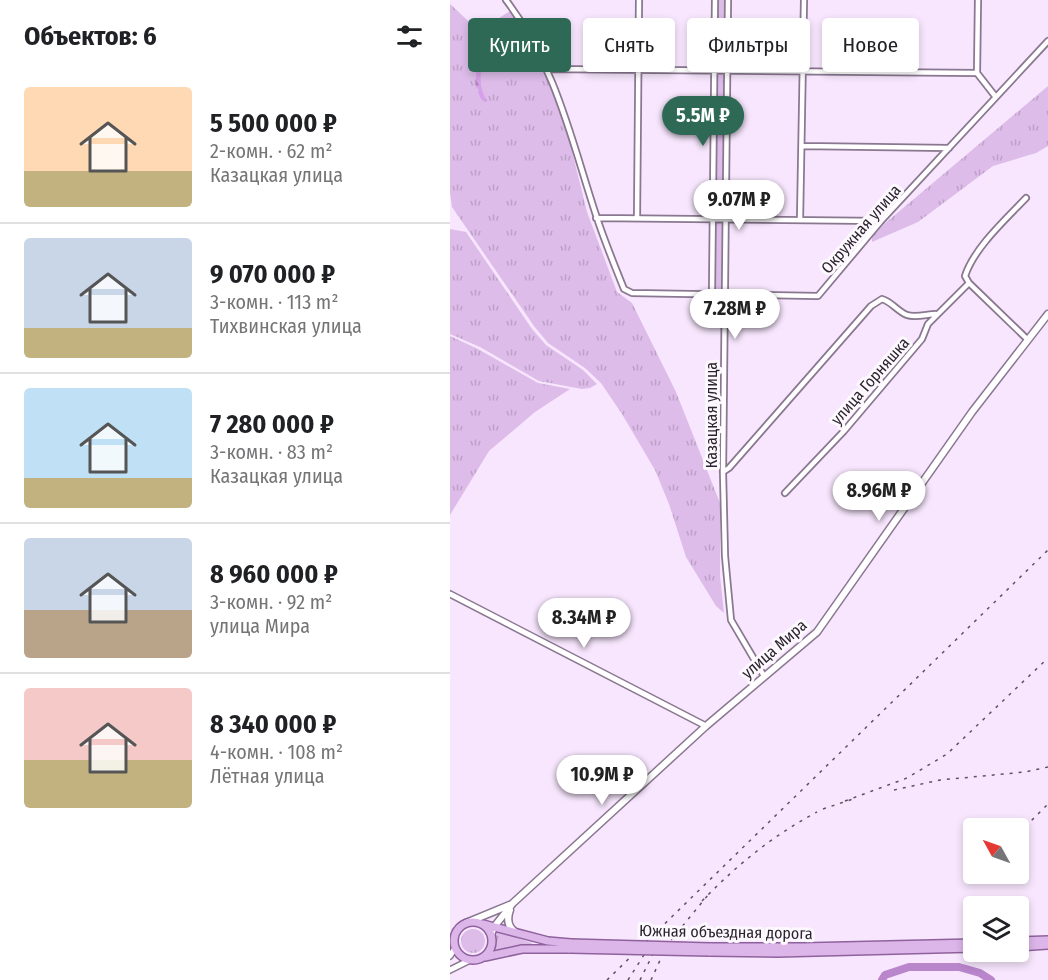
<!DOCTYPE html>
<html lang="ru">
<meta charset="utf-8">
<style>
:root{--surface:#fff;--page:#f2f2f2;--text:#202124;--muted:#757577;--line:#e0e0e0;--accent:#2d6954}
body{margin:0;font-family:"Fira Sans Condensed",sans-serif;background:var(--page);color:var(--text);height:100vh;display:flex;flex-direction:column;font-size:22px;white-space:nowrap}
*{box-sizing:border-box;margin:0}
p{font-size:20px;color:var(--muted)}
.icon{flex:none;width:33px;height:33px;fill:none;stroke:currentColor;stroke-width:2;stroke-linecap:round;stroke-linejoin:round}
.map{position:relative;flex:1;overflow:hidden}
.details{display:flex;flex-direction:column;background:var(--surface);width:450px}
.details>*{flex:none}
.banner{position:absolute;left:18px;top:18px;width:489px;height:54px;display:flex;gap:12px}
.needle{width:39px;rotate:310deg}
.tools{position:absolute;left:513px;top:818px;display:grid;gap:12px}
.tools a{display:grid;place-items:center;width:66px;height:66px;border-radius:6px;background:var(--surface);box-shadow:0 3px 9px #0003;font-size:30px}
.price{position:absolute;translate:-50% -51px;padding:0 14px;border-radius:21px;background:#fff;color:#222;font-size:20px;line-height:39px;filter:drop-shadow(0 2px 3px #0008)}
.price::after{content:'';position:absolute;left:50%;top:36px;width:18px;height:14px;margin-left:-9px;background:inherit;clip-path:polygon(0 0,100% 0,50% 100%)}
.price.current{background:var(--accent);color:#fff}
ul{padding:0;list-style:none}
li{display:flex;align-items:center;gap:18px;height:150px;padding:0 24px}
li+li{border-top:2px solid var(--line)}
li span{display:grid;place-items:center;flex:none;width:168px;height:120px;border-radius:6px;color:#555}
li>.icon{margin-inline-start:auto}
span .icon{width:72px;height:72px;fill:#fffc;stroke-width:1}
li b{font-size:26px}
h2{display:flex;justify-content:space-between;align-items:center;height:72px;padding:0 24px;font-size:26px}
.pill{padding:0 21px;border-radius:6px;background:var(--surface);box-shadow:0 3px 9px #0003;font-size:21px;line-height:54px}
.pill.current{background:var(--accent);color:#fff}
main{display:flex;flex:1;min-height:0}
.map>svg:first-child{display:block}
</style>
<main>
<section class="details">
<h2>Объектов: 6<svg class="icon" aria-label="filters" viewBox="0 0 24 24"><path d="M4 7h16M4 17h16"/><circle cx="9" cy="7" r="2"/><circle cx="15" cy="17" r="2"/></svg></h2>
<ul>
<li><span style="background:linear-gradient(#ffd9b3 70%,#c2b280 0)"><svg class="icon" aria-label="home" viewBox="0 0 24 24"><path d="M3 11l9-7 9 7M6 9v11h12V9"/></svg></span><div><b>5 500 000 ₽</b><p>2-комн. · 62 m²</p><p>Казацкая улица</p></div></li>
<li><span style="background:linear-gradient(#c9d6e8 75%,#c2b280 0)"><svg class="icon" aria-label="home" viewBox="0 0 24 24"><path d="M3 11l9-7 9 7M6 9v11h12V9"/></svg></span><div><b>9 070 000 ₽</b><p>3-комн. · 113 m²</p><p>Тихвинская улица</p></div></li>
<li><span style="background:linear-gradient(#bfe0f5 75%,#c2b280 0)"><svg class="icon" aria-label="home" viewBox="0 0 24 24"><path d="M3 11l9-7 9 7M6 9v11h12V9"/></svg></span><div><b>7 280 000 ₽</b><p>3-комн. · 83 m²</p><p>Казацкая улица</p></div></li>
<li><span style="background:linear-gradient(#c9d6e8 60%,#b9a48a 0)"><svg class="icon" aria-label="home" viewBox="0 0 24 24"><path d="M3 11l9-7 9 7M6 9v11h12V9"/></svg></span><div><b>8 960 000 ₽</b><p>3-комн. · 92 m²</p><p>улица Мира</p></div></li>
<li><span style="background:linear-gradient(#f6c9c9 60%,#c2b280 0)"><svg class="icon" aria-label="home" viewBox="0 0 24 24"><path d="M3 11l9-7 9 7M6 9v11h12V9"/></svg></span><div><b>8 340 000 ₽</b><p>4-комн. · 108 m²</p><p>Лётная улица</p></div></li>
</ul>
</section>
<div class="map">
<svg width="598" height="980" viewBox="0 0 598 980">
<defs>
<pattern id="grass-tufts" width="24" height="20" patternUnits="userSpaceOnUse" patternTransform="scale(1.5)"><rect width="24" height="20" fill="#ddbce9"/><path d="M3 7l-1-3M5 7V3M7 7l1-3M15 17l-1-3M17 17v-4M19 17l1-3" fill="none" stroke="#bea1c8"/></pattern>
<pattern id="forest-firs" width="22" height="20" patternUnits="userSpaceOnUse" patternTransform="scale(1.5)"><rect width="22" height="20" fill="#d6a1e8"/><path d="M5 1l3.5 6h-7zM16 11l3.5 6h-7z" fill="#ae83bc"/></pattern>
</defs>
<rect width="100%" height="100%" fill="#f7e6fd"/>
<path fill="url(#grass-tufts)" d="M 267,0 L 275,0 L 275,64 L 272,68 L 267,64 Z
M 0,4 L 29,31 L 60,11 L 96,71 L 115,123 L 137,212 L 167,292 L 182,303 L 226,392 L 270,503 L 270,576 L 274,613 L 266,606 L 236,557 L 219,504 L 205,470 L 172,414 L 151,383 L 135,368 L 98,343 L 84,326 L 2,207 L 0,193 Z
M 270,72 L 274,76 L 275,80 L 273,213 L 272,217 L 268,218 L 266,215 L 266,77 Z
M 598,86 L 598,146 L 586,153 L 543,166 L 468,222 L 422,242 L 422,237 L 433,225 Z
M 269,221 L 273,226 L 272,288 L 270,293 L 265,291 L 265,226 Z
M 0,229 L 16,232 L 82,329 L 96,345 L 133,370 L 147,384 L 140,388 L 132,389 L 89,381 L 30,347 L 0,334 Z
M 0,336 L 28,349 L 88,383 L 120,389 L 85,412 L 39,451 L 0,515 Z
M11 941a12 12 0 1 1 24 0a12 12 0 1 1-24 0Z
M 46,931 L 82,943 L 82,945 L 45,950 Z"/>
<path fill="url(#forest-firs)" d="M 49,20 L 51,34 L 39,54 L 31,59 C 32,79 27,82 37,101 L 35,102 L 31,99 L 28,92 L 29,90 L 26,87 L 26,65 L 29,54 C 41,50 47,32 49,20 Z"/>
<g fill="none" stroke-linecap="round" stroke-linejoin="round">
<path stroke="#b985cb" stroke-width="8" d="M 432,980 L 435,975 L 459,967 L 509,967 L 530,973 L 541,980"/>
<g stroke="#8a7790" stroke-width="8">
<path id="minor" d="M 56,0 C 106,66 121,139 146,215 C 154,240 164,264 174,289 L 182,293 L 368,296 L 431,221 L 598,41
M 278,0 L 273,472 L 275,556 L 281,620 L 314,676
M 528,0 L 527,73 L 545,96
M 98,69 L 527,73
M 352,146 L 499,148
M 146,218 L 431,221
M 187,218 L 189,0
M 350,220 L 354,0
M 519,283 L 577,339
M 262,294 L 265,0
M 273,472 L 279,468 L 421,306 L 432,299 C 442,302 447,311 457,315 C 465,318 478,314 486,314
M 335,493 L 394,431 L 472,339 L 478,324 L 519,283 L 515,276 C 524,248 556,219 576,198"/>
</g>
<g stroke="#8a7790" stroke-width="8">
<path id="tertiary" d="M 0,594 L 256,726
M 0,956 L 5,948
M 0,970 L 20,960"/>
</g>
<g stroke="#8a7790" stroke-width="9">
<path id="secondary" d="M 60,910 C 57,918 57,926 65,932
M 16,923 L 62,904
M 41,935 L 44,927 L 63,903 L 256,726 L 367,632 L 522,412 L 598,314"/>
</g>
<g stroke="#8f629e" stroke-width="10">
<path id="primary" d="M4 941a19 19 0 1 1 38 0a19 19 0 1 1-38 0Z
M 33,924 L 98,941 L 121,943
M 568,941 L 598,940
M 260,947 L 353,947 L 524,943
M 568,947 L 598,945
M 259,952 L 327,953 L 524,948
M 35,957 L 72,949 L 120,949"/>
</g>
<use href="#minor" stroke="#fff" stroke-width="4.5"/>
<use href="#tertiary" stroke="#fff" stroke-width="5"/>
<use href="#secondary" stroke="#fff" stroke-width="6"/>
<use href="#primary" stroke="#dcb5e9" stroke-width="7"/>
<path stroke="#5d5260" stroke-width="1.5" stroke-dasharray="3 6" stroke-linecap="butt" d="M 444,790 L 490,780 L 575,772 L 598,767
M 395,801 L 457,778 L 497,754 L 598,658
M 373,809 L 403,799
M 569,833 L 598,804
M 252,901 C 287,865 322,836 367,812
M 157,980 L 598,550
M 178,980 L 199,947
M 190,980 L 204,952
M 201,980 L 217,945 L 258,895"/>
<g stroke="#8f629e" stroke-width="10" stroke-linecap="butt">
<path id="primary-bridge" d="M 121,943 L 260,947
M 120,949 L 259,952"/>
</g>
<use href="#primary-bridge" stroke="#dcb5e9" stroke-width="7"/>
</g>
<g text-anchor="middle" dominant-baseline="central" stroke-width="6" stroke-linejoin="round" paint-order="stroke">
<g font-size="16" fill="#2b232e" stroke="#fdf8fe">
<text transform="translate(411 229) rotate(-49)">Окружная улица</text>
<text transform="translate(420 381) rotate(-49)">улица Горняшка</text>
<text transform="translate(261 415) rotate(-90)">Казацкая улица</text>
<text transform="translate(324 649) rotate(-41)">улица Мира</text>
<text transform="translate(276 932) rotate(1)">Южная объездная дорога</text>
</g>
</g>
</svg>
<div class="tools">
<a><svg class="needle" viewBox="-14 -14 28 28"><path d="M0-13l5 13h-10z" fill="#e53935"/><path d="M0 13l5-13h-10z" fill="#757577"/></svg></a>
<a><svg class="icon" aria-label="layers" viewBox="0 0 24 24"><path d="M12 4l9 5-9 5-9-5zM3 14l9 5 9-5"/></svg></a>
</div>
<b class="price current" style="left:253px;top:147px">5.5M ₽</b>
<b class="price" style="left:289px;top:231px">9.07M ₽</b>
<b class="price" style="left:285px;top:340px">7.28M ₽</b>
<b class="price" style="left:429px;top:522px">8.96M ₽</b>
<b class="price" style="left:134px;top:649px">8.34M ₽</b>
<b class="price" style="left:152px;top:806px">10.9M ₽</b>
<div class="banner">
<a class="pill current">Купить</a>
<a class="pill">Снять</a>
<a class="pill">Фильтры</a>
<a class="pill">Новое</a>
</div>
</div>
</main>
